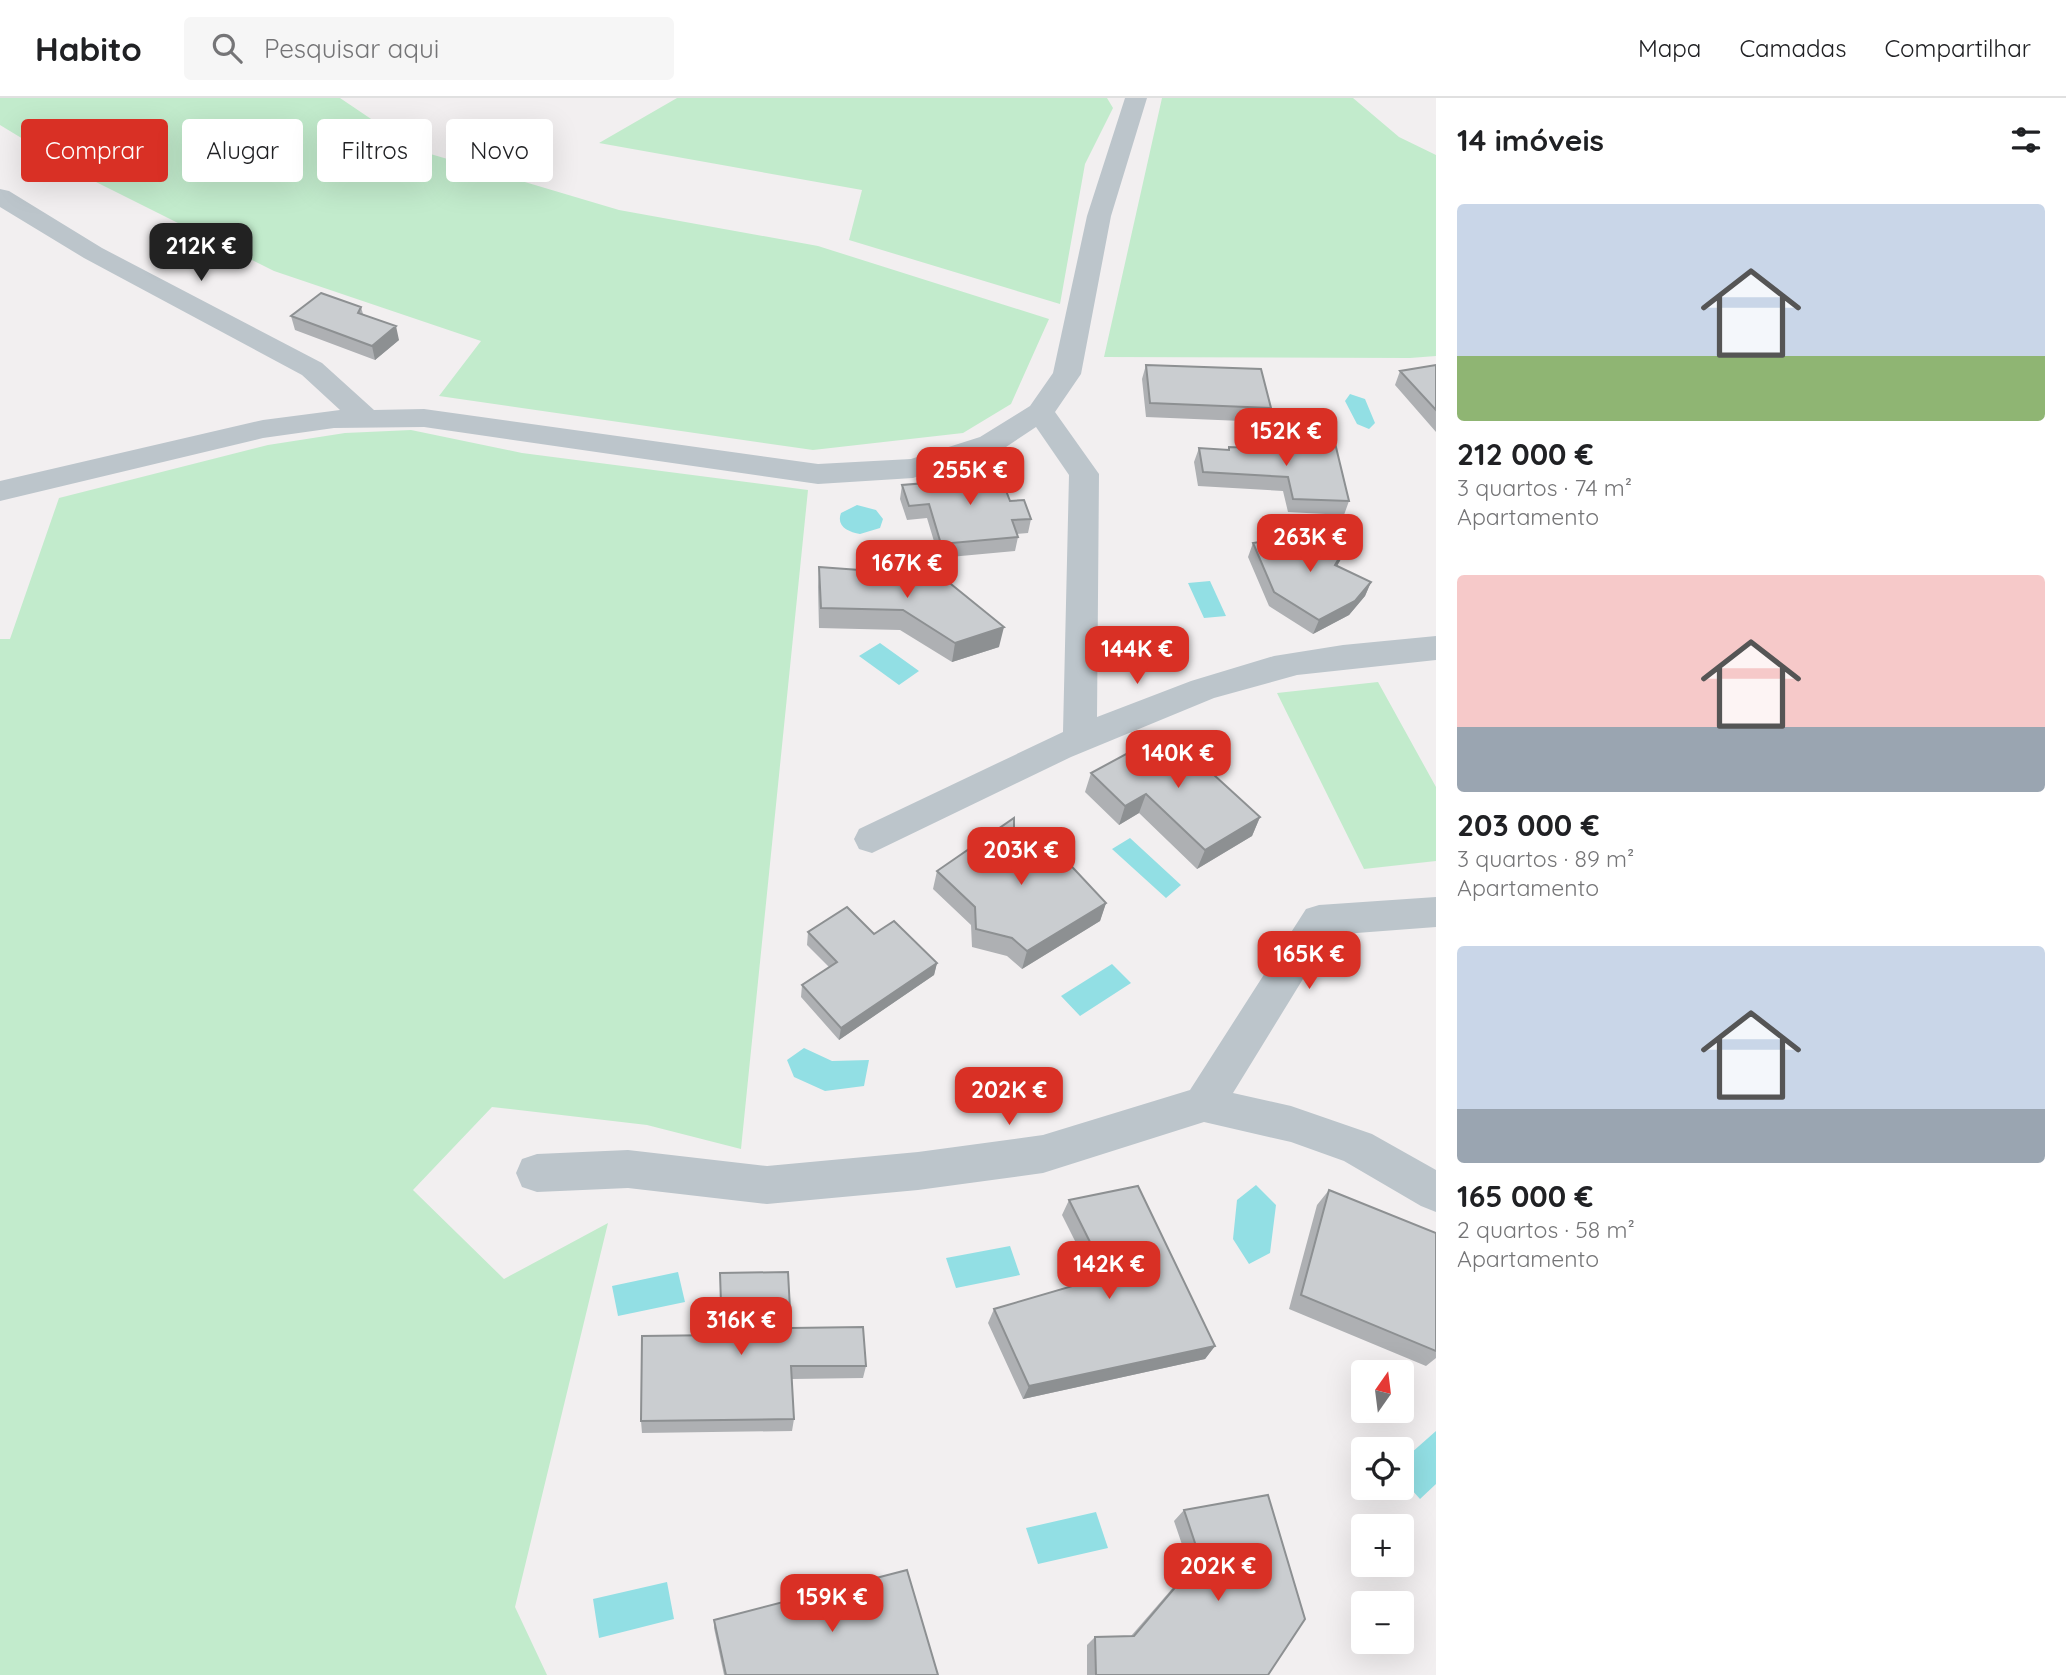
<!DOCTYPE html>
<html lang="pt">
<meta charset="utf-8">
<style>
:root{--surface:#fff;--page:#f6f6f6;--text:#202124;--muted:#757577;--line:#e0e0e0;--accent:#d93025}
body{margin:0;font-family:Quicksand,sans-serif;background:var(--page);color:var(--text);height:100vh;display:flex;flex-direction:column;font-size:26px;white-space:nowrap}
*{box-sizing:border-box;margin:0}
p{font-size:23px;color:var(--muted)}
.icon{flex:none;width:38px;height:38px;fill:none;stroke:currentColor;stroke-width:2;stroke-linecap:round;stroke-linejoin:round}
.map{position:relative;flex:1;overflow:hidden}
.drawer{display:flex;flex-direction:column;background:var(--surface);width:630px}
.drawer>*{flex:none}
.banner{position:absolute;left:21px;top:21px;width:665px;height:63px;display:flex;gap:14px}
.needle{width:46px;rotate:14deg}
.controls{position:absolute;left:1351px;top:1262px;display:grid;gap:14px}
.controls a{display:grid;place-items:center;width:63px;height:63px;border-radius:7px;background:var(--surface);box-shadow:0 7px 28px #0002;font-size:35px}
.price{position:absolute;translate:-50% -60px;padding:0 16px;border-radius:14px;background:var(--accent);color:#fff;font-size:23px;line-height:46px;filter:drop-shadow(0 2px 4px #0008)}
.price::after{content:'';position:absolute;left:50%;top:42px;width:21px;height:16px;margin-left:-10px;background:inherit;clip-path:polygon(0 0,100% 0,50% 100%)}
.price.current{background:#222;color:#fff}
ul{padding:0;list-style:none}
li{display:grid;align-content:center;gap:14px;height:371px;padding:0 21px}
li span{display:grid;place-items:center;height:217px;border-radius:7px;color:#555}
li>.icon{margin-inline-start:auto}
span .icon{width:126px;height:126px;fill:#fffc;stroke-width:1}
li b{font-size:30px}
h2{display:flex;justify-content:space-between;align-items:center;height:84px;padding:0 21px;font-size:30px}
.pill{padding:0 24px;border-radius:7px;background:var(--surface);box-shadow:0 7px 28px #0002;font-size:24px;line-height:63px}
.pill.current{background:var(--accent);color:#fff}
header{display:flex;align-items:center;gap:42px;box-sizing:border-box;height:98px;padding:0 35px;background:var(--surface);border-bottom:2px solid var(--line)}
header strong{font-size:33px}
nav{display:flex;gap:38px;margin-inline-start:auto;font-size:24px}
.search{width:490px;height:63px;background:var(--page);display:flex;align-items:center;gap:18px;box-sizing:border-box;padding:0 24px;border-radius:7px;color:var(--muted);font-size:26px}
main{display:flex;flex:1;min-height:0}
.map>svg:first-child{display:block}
</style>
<header>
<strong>Habito</strong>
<div class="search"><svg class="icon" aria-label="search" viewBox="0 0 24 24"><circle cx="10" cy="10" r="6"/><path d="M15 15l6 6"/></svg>Pesquisar aqui</div>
<nav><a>Mapa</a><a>Camadas</a><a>Compartilhar</a></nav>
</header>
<main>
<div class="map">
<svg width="1436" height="1577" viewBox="0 0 1436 1577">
<rect width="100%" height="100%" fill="#f2eff0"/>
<path fill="#c2ebcc" d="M 0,0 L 340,0 L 417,52 L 619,112 L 818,148 L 1049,221 L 1011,306 L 963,335 L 813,352 L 439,298 L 481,243 L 274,173 L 84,78 L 0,27 Z
M 677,0 L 1107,0 L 1113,10 L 1085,66 L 1060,206 L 849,142 L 862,92 L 599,45 Z
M 1162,0 L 1353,0 L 1399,39 L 1436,57 L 1436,258 L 1410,260 L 1104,259 Z
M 411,332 L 522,355 L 808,392 L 741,1051 L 647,1027 L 492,1009 L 413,1092 L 504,1181 L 608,1125 L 515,1509 L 547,1577 L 0,1577 L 0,541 L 10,541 L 59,400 L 268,347 L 345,335 Z
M 1378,584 L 1436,689 L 1436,763 L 1364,771 L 1277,595 Z"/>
<path fill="#92dfe4" d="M 1350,296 L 1365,301 L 1375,325 L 1369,331 L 1357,326 L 1345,303 Z
M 857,407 L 876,412 L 883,421 L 880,430 L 860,436 C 848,434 836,428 841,415 Z
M 1210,483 L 1226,518 L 1204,520 L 1188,485 Z
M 880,545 L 919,573 L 899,587 L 859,558 Z
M 1130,740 L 1181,787 L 1166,800 L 1112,751 Z
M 1112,866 L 1131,885 L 1080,918 L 1061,898 Z
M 804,950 L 832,963 L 869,962 L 864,988 L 825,993 L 794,979 L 787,962 Z
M 1256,1087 L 1276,1107 L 1270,1155 L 1249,1166 L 1233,1141 L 1237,1102 Z
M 1010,1148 L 1020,1177 L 956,1190 L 946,1160 Z
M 678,1174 L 685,1204 L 618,1218 L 612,1188 Z
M 1436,1333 L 1436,1386 L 1420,1401 L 1402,1381 L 1402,1363 Z
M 1096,1414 L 1108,1450 L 1038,1466 L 1026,1430 Z
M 667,1484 L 674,1521 L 599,1540 L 593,1501 Z"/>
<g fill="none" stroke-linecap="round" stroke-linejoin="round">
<path fill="#bcc5cb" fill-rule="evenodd" d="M 1125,0 L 1147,0 L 1111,118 L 1081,276 L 1055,314 L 1099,376 L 1097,619 L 1191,583 L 1274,558 L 1343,547 L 1436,538 L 1436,562 L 1297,577 L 1214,600 L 1071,659 L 872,755 L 859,751 L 854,741 L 859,731 L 1063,634 L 1069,377 L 1036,329 L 1000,353 L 913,380 L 818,386 L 424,329 L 334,330 L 263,340 L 0,403 L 0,383 L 263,322 L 340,312 L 302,277 L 84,160 L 0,109 L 0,91 L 9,93 L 102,150 L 322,265 L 374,312 L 424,311 L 818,366 L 911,361 L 980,339 L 1030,308 L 1053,275 L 1087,118 Z
M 1436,799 L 1436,829 L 1330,837 L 1233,995 L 1291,1008 L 1372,1036 L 1436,1072 L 1436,1114 L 1421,1108 L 1344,1063 L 1291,1044 L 1204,1024 L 1043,1075 L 918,1092 L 767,1106 L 628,1090 L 537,1094 L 522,1089 L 516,1075 L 522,1061 L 537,1056 L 628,1052 L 767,1068 L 918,1054 L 1043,1037 L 1190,992 L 1306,811 L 1319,807 Z"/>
</g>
<path fill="#aeb0b3" d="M 361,209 L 363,216 L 399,242 L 375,262 L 295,232 L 291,218 Z
M 1146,267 L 1271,310 L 1266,324 L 1146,319 L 1142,281 Z
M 1436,267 L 1436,334 L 1395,287 L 1400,273 Z
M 1298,343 L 1349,403 L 1344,417 L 1288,414 L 1283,393 L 1198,388 L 1194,364 L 1199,350 L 1228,352 L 1229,349 L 1295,352 Z
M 972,371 L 1031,421 L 1028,435 L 1016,436 L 1018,439 L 1015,453 L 939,460 L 927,420 L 907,422 L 900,401 L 902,387 L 971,381 Z
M 1253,445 L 1341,461 L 1337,468 L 1371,484 L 1365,498 L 1349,517 L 1313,536 L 1269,508 L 1248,459 Z
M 819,469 L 999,549 L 952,564 L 900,532 L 819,530 L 818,489 Z
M 1091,675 L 1260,719 L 1252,738 L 1197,771 L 1139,715 L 1119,727 L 1085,694 Z
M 1014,741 L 1106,805 L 1100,823 L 1022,871 L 1007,858 L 972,849 L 971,827 L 933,791 L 937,773 Z
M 808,834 L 874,836 L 937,865 L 934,877 L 839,942 L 801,899 L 802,887 L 829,869 L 807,847 Z
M 1329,1092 L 1436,1135 L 1436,1260 L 1426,1268 L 1289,1211 L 1317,1107 Z
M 1069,1102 L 1215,1248 L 1205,1261 L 1023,1301 L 988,1225 L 994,1211 L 1094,1181 L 1062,1117 Z
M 791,1230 L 866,1268 L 863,1280 L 792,1281 L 794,1321 L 792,1333 L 642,1335 L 641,1323 L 721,1237 Z
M 1184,1412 L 1268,1577 L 1087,1577 L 1087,1547 L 1095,1539 L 1131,1538 L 1190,1470 L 1174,1423 Z
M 714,1522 L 938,1577 L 724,1577 L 714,1530 Z"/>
<path fill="#8d9092" d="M 396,228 L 399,242 L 375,262 L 372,248 Z
M 1347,447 L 1341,461 L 1329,481 L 1335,467 Z
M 1371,484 L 1365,498 L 1349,517 L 1313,536 L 1319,522 Z
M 1004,529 L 999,549 L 952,564 L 955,545 Z
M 1146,696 L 1139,715 L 1119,727 L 1125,708 Z
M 1260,719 L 1252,738 L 1197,771 L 1205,752 Z
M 1106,805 L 1100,823 L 1022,871 L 1027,853 Z
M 937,865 L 934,877 L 839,942 L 841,930 Z
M 1215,1248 L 1205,1261 L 1023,1301 L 1029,1288 Z"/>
<path fill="#cacdd0" stroke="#8d9092" stroke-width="2" d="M 321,195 L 361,209 L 358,215 L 396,228 L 372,248 L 291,218 Z
M 1146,267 L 1261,271 L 1271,310 L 1150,305 Z
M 1436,267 L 1436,312 L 1400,273 Z
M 1298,343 L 1335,345 L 1349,403 L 1293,401 L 1288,379 L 1203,374 L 1199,350 L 1229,352 L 1229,349 L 1300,352 Z
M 997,369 L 1010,403 L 1024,402 L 1031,421 L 1012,422 L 1018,439 L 941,446 L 929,406 L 909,408 L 902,387 L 976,381 L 972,371 Z
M 1305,437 L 1347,447 L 1335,467 L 1371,484 L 1355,503 L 1319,522 L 1274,494 L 1253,445 Z
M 819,469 L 941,478 L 1004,529 L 955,545 L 903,512 L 821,510 Z
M 1167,634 L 1260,719 L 1205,752 L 1146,696 L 1125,708 L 1091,675 Z
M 1014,720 L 1014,741 L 1046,741 L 1106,805 L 1027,853 L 1012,840 L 976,831 L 975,809 L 937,773 Z
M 847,809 L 874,836 L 894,823 L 937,865 L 841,930 L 802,887 L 837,864 L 808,834 Z
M 1138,1088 L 1215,1248 L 1029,1288 L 994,1211 L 1107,1178 L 1069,1102 Z
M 1329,1092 L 1436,1135 L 1436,1253 L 1301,1197 Z
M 788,1174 L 791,1230 L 863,1229 L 866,1268 L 791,1268 L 794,1321 L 641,1323 L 642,1238 L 722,1237 L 720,1175 Z
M 1268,1397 L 1305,1521 L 1268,1577 L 1096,1577 L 1095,1539 L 1134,1538 L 1200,1460 L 1184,1412 Z
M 907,1472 L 938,1577 L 726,1577 L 714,1522 Z"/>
</svg>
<div class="controls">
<a><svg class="needle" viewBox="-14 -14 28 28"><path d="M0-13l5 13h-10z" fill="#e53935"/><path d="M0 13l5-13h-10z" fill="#757577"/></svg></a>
<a><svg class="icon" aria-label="locate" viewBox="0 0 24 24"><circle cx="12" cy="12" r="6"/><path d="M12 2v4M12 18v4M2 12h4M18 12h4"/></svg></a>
<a>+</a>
<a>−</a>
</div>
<b class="price current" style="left:201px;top:185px">212K €</b>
<b class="price" style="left:1286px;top:370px">152K €</b>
<b class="price" style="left:970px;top:409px">255K €</b>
<b class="price" style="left:1310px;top:476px">263K €</b>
<b class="price" style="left:907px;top:502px">167K €</b>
<b class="price" style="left:1137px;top:588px">144K €</b>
<b class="price" style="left:1178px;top:692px">140K €</b>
<b class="price" style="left:1021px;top:789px">203K €</b>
<b class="price" style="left:1309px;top:893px">165K €</b>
<b class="price" style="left:1009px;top:1029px">202K €</b>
<b class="price" style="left:1109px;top:1203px">142K €</b>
<b class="price" style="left:741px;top:1259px">316K €</b>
<b class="price" style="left:1218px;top:1505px">202K €</b>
<b class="price" style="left:832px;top:1536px">159K €</b>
<div class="banner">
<a class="pill current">Comprar</a>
<a class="pill">Alugar</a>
<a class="pill">Filtros</a>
<a class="pill">Novo</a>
</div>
</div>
<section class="drawer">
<h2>14 imóveis<svg class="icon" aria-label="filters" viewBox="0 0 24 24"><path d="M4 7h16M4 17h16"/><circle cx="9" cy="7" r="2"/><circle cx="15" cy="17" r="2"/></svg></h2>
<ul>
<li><span style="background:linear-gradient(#c9d6e8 70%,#8fb573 0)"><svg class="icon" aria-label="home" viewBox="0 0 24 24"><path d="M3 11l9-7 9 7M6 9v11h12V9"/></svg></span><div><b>212 000 €</b><p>3 quartos · 74 m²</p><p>Apartamento</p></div></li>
<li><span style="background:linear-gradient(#f6c9c9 70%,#9aa5b1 0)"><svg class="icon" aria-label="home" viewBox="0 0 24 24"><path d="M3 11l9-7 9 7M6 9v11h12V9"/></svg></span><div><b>203 000 €</b><p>3 quartos · 89 m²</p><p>Apartamento</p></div></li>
<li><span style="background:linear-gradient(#c9d6e8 75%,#9aa5b1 0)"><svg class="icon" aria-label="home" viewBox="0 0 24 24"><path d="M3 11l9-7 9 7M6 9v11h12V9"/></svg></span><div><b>165 000 €</b><p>2 quartos · 58 m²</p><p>Apartamento</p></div></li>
</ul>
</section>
</main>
